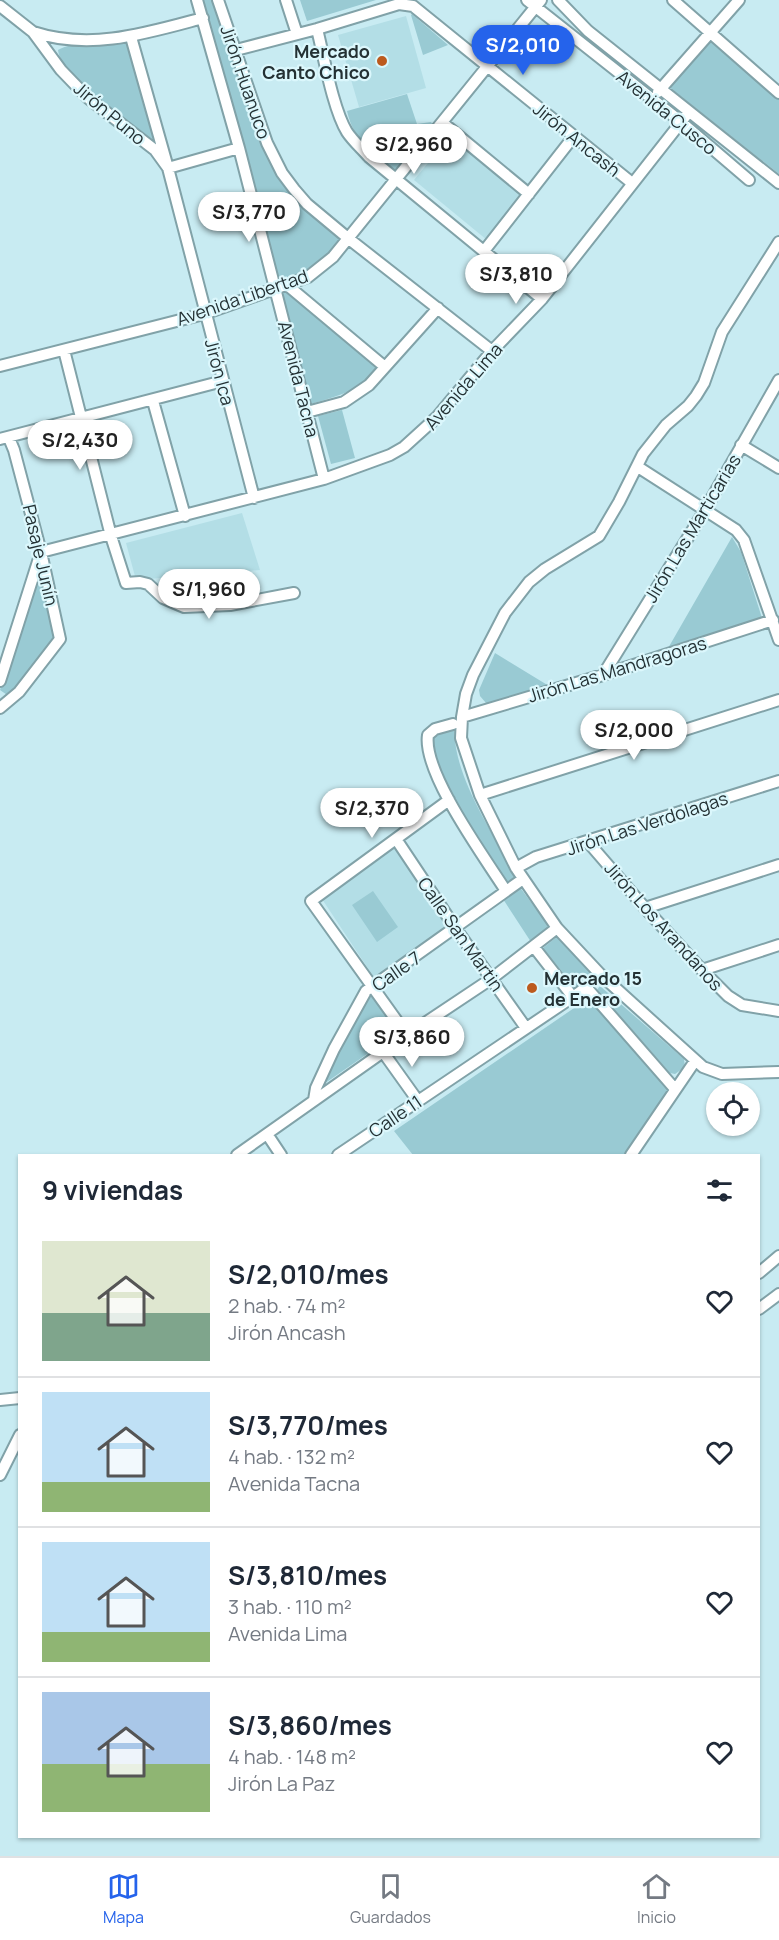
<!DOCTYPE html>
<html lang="es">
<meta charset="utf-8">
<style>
:root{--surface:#fff;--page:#f6f6f7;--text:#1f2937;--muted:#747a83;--line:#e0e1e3;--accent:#2563eb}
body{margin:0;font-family:Manrope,sans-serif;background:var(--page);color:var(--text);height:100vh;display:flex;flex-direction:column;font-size:22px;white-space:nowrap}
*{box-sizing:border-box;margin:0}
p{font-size:20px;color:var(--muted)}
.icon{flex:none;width:33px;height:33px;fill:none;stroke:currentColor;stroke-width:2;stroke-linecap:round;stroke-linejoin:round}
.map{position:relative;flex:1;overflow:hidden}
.sheet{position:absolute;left:18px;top:1154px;width:742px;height:684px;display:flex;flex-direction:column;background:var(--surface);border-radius:0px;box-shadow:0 2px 4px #0004}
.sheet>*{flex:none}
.controls{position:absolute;left:706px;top:1082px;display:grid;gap:12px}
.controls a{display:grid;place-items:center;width:54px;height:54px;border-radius:50%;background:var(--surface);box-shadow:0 2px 4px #0004;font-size:30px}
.price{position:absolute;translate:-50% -51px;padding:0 14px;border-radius:21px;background:#fff;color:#222;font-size:20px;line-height:39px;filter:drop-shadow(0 2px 3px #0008)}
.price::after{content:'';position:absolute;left:50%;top:36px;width:18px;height:14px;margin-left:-9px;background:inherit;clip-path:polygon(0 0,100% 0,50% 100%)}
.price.selected{background:var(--accent);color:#fff}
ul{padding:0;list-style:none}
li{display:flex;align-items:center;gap:18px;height:150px;padding:0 24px}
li+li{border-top:2px solid var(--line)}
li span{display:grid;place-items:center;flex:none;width:168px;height:120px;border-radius:0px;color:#555}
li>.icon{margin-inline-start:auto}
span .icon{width:72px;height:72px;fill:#fffc;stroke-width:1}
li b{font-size:26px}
h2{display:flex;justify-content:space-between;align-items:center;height:72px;padding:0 24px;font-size:26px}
.tab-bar{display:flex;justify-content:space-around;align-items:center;height:84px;border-top:2px solid var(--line);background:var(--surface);font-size:16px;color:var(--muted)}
.tab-bar a{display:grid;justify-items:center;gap:3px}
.tab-bar .selected{color:var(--accent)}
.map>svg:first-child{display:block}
</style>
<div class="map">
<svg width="779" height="1856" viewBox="0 0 779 1856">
<rect width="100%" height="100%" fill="#c8ebf2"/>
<path fill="#b3dee6" d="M 406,16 L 426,88 L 359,107 L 338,35 Z
M 451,135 L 525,194 L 487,240 L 414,180 Z
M 242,513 L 260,570 L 136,580 L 126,543 Z
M 394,846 L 450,930 L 379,978 L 373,976 L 322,899 Z"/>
<path fill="#99cad3" d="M 202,0 L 214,0 L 252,117 L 270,159 L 343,239 C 323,263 308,273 279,283 Z
M 300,0 L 376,0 L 307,21 Z
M 412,14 L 448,45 L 423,55 L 411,15 Z
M 711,39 L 779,99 L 779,174 L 669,87 Z
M 128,42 L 155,142 L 149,142 C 127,124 61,78 58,50 C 73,41 110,43 128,42 Z
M 407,94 L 417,124 L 431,122 L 435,128 L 400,173 C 375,155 354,143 347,111 Z
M 287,291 L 380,369 C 356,391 342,395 311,404 L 280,293 Z
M 342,410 L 355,458 L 331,464 L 318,416 Z
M 732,537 L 741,552 L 762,618 L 667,650 Z
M 37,579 L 43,579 L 57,641 L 10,697 L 0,690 Z
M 495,653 L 549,686 L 490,704 L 486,703 L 480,696 L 479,690 Z
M 620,714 L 628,737 L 594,747 L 586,725 Z
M 455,728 C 451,772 495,837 516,876 L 515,881 L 510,884 L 506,883 C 487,852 429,770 431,737 L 440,730 Z
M 519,886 L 550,928 L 531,942 L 503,899 Z
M 373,891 L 398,927 L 377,942 L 352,905 Z
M 559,935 L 592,975 L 576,989 L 543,948 Z
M 600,986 L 684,1059 L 685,1067 L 675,1074 L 670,1073 L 597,990 Z
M 369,991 L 399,1032 L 318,1088 Z
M 580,1004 L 598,1004 L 668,1087 L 664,1102 L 629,1155 L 413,1155 L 394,1131 Z"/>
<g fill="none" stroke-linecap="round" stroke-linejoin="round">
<g stroke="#81a2a8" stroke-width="14">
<path id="minor" d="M 197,0 L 239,148 L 324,479
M 218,0 L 267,143 L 282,173 L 294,189 L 307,204 L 349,239 L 492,351
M 286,0 L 297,34
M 527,0 L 680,121 L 749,180
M 558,0 L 588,31 L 779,183
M 673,0 L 779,93
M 0,6 L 33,32 L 61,70 L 88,98 L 155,150 L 168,168 L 239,148
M 317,29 C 324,57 333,109 347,132 C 353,141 362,149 369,157 L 542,299
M 33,32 C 91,51 147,33 203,18
M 131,37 L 168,168 L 254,498
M 236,50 L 317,29 L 399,4 L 413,6 L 632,183
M 658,92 L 739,0
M 443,123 L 529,194
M 779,242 L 722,332 L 704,383 L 696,396 L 688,406 L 666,425 L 643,454 L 619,502 L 599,536 L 545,569 L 529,582 L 505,613 L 473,675 L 466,694 L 462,717 L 461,738 L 480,795 L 516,868 L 557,928 L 600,974 L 703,1067 L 722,1074 L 779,1072
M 484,251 L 574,136
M 287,285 L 385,367
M 64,350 L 111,536 L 126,583 L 140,582 L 148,584 L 163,598 L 184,607 L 230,605 L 294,593
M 0,366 L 204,314 L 308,277 L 333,257 L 541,0
M 153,401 L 185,516
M 307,412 L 344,402 L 369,385 L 438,308
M 0,439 L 223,381
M 741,445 L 779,468
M 638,467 L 736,530 L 744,540 L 779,640
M 603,675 L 705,510 L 779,380
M 0,681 L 41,552 L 324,479 L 390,455 L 404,447 L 437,417 L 492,351 L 542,299 L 689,112
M 0,708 L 19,692 L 60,639 L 41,552 L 14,450 L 9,438
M 462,717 L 603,675 L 773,620
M 453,724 L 435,729 L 428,735 C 422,772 485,858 506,891
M 480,795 L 779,700
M 396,839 L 456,929 L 526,1028
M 588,842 L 645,908 L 702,970 L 728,996 L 742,1005 L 779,1011
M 516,868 L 536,857 L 779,781
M 645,908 L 779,865
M 534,947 L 573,997
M 702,970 L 779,945
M 586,987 L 675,1089
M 407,1035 L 311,901 L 449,800
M 383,1052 L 418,1101
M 314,1100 L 316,1088 L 334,1049 L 366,991 L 523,879
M 267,1134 L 281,1155
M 237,1155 L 407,1035 L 491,979 L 557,928
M 338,1155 L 580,992 L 600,974
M 631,1155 L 695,1061
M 759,1273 L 779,1256
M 759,1309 L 779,1294
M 0,1400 L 20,1398
M 0,1475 L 20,1435"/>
</g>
<use href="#minor" stroke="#fff" stroke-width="10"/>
</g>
<g fill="#bc5a1e" stroke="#dbf7fc" stroke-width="2">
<circle cx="382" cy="61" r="6"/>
<circle cx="532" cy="988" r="6"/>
</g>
<g text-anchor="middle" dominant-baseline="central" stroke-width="4.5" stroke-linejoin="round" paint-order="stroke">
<g font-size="18" font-weight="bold" fill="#243134" stroke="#dbf7fc" text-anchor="end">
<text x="370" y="51">Mercado<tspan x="370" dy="21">Canto Chico</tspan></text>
<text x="544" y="978" text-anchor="start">Mercado 15<tspan x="544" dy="21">de Enero</tspan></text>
</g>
<g font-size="18" fill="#243134" stroke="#dbf7fc">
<text transform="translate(246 82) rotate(71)">Jirón Huanuco</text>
<text transform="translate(667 112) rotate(39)">Avenida Cusco</text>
<text transform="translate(110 113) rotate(40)">Jirón Puno</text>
<text transform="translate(577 139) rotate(39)">Jirón Ancash</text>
<text transform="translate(242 297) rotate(-19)">Avenida Libertad</text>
<text transform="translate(220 372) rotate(75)">Jirón Ica</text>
<text transform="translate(299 379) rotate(76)">Avenida Tacna</text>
<text transform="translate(463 386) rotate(-49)">Avenida Lima</text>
<text transform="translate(692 528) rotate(-59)">Jirón Las Marticarias</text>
<text transform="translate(41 555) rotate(77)">Pasaje Junín</text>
<text transform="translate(617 669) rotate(-17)">Jirón Las Mandragoras</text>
<text transform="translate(647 823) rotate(-18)">Jirón Las Verdolagas</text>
<text transform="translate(664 926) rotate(48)">Jirón Los Arandanos</text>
<text transform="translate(461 934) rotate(55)">Calle San Martin</text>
<text transform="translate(396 971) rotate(-35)">Calle 7</text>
<text transform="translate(395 1116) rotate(-34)">Calle 11</text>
</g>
</g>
</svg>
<div class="controls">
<a><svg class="icon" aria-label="locate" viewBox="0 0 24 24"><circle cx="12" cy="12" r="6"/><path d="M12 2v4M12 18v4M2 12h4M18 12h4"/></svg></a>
</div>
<b class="price selected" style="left:523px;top:76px">S/2,010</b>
<b class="price" style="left:414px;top:175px">S/2,960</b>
<b class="price" style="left:249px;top:243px">S/3,770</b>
<b class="price" style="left:516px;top:305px">S/3,810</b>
<b class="price" style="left:80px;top:471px">S/2,430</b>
<b class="price" style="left:209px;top:620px">S/1,960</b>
<b class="price" style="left:634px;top:761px">S/2,000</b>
<b class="price" style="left:372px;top:839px">S/2,370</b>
<b class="price" style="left:412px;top:1068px">S/3,860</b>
<section class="sheet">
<h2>9 viviendas<svg class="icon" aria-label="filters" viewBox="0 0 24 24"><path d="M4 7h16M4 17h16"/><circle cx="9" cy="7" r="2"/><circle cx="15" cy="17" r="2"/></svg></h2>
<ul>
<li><span style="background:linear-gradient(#dfe7d0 60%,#7fa58c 0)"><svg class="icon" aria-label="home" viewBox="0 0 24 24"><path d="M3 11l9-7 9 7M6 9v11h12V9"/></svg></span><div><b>S/2,010/mes</b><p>2 hab. · 74 m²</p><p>Jirón Ancash</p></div><svg class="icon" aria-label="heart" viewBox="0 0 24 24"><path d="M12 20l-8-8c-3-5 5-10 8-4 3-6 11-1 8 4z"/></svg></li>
<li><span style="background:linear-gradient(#bfe0f5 75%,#8fb573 0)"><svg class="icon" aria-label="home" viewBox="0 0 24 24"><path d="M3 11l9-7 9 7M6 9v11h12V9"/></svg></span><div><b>S/3,770/mes</b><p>4 hab. · 132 m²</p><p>Avenida Tacna</p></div><svg class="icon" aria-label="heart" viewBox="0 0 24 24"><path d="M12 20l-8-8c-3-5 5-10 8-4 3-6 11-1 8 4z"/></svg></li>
<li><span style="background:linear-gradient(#bfe0f5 75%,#8fb573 0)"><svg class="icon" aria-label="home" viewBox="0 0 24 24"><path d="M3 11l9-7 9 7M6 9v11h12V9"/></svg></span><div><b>S/3,810/mes</b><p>3 hab. · 110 m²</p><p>Avenida Lima</p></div><svg class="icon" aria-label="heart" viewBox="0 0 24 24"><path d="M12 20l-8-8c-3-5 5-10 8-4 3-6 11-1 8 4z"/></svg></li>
<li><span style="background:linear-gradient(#a9c7e8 60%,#8fb573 0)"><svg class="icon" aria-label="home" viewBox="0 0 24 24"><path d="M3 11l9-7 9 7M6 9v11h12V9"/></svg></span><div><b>S/3,860/mes</b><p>4 hab. · 148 m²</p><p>Jirón La Paz</p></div><svg class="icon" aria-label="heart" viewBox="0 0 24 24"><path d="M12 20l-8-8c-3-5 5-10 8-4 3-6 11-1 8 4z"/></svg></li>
</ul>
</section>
</div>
<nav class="tab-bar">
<a class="selected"><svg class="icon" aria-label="map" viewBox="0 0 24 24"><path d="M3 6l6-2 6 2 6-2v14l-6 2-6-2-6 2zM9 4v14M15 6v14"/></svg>Mapa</a>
<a><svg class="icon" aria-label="saved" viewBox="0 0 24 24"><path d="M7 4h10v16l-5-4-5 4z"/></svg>Guardados</a>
<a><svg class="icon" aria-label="home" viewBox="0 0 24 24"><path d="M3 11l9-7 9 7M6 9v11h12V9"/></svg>Inicio</a>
</nav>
